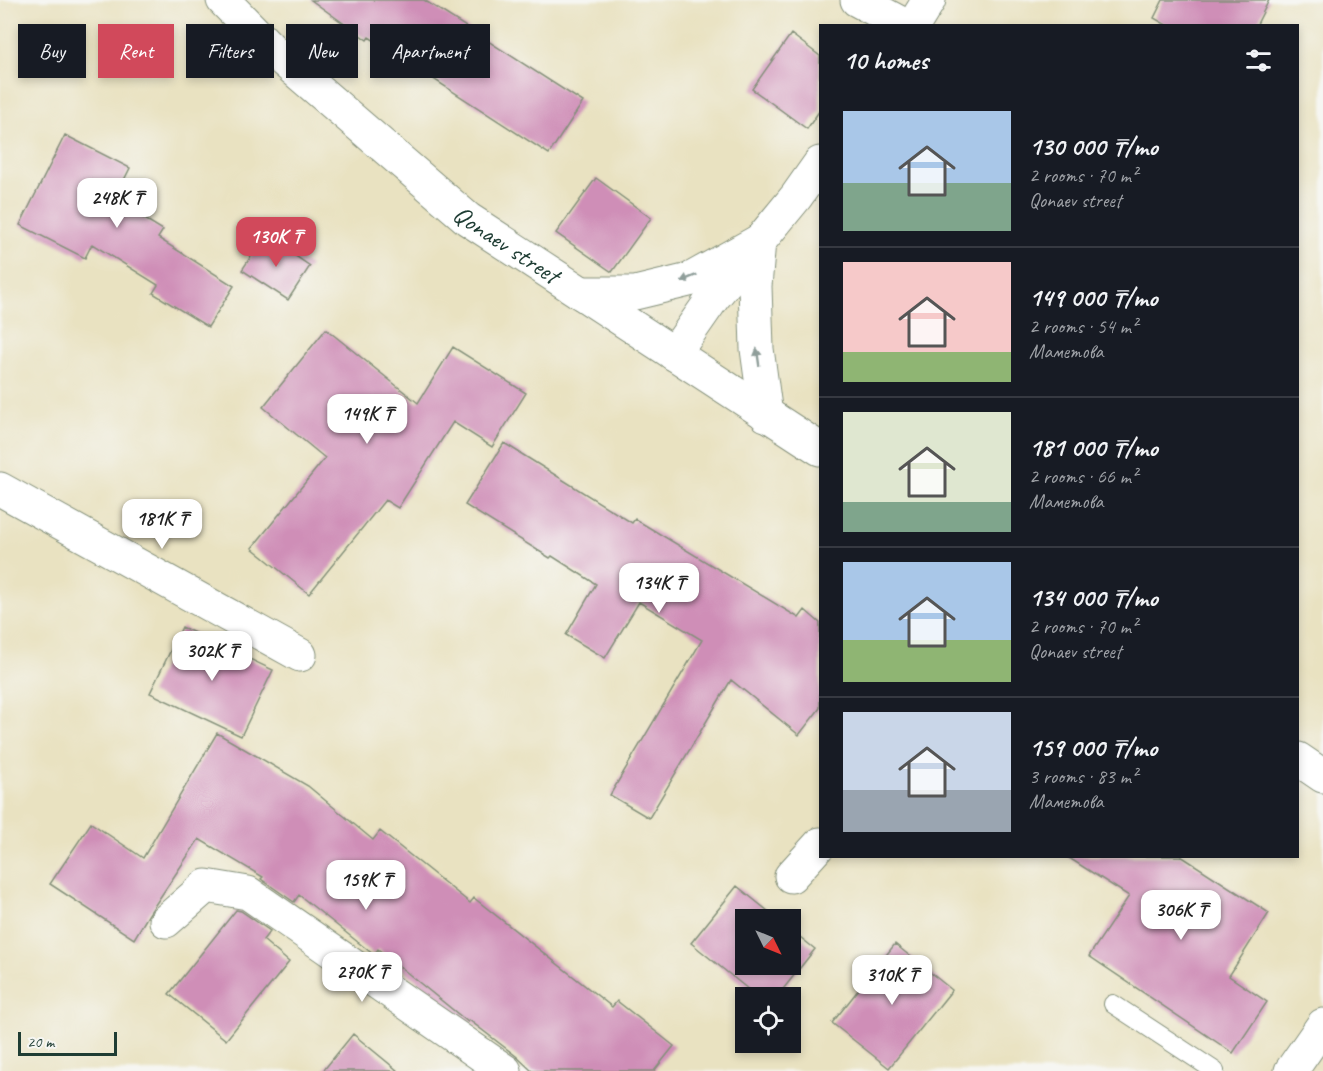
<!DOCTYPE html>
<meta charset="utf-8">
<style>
:root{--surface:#171b24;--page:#242831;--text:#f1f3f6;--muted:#9ea1a6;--line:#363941;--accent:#d1495b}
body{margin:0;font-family:Caveat,sans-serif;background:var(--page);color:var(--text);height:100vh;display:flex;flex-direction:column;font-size:22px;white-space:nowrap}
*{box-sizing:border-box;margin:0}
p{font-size:20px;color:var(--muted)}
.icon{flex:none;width:33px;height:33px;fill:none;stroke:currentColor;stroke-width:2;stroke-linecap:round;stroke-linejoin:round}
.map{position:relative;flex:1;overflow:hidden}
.drawer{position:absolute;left:819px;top:24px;width:480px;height:834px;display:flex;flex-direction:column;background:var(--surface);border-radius:0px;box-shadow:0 3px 9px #0003}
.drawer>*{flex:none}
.guide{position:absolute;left:18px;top:24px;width:570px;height:54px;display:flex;gap:12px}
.needle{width:39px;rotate:133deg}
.buttons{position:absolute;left:735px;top:909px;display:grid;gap:12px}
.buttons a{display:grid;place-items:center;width:66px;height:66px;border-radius:0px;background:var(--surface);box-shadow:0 3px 9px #0003;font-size:30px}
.scale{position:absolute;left:18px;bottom:15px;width:99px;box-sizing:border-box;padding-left:6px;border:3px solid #1f3d34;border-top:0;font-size:16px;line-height:21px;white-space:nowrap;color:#1f3d34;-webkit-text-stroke:4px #f6f6f2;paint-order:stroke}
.price{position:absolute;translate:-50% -51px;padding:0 14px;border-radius:12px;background:#fff;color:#222;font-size:20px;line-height:39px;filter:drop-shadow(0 2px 3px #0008)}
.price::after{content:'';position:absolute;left:50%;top:36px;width:18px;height:14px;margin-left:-9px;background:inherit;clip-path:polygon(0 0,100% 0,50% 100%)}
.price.selected{background:var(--accent);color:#fff}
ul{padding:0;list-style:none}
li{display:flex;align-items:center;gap:18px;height:150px;padding:0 24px}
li+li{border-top:2px solid var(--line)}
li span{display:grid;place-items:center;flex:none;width:168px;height:120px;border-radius:0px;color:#555}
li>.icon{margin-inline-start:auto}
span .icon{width:72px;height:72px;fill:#fffc;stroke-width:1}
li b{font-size:26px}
h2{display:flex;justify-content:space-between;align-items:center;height:72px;padding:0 24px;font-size:26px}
.chip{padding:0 21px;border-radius:0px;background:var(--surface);box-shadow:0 3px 9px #0003;font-size:21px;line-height:54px}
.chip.selected{background:var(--accent);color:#fff}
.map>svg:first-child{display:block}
</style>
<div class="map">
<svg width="1323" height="1071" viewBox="0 0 1323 1071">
<rect width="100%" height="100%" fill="#f6f6f2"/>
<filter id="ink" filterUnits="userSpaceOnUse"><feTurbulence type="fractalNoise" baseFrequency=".0167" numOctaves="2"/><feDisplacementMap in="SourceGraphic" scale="12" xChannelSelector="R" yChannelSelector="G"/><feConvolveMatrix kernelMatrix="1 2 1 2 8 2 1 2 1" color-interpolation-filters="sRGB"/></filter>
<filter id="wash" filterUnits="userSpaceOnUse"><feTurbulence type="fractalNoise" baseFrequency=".008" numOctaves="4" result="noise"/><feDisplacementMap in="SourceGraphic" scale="24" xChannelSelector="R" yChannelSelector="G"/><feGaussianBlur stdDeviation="1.35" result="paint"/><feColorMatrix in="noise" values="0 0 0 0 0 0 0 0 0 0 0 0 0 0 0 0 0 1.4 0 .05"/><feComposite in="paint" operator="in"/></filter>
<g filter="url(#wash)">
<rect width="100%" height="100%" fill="#e9e2c1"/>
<g id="blocks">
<path fill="#cf8eb7" d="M 311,0 L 424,0 L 583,102 L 549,154 L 369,37 L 367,40 Z
M 1163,0 L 1269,0 L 1256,26 L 1168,26 L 1154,18 Z
M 791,34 L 820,56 L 820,110 L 807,129 L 752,89 Z
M 65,135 L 130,168 L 114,200 L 163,230 L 158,238 L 234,286 L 208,327 L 153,293 L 158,285 L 92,244 L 85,258 L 20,225 Z
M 596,178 L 651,218 L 612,272 L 556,233 Z
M 265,235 L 310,266 L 288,300 L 242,270 Z
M 326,329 L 418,403 L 453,347 L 526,393 L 492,447 L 453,422 L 398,508 L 385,500 L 309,594 L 252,548 L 325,458 L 263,407 Z
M 504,443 L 632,523 L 635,519 L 799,618 L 805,610 L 820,623 L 820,708 L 799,735 L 731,680 L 649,818 L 610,795 L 702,640 L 639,602 L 605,658 L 566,635 L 596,584 L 552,556 L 550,558 L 465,505 Z
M 182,627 L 273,670 L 241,736 L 150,693 Z
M 217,733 L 308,786 L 373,840 L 380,831 L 470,903 L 474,898 L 612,1007 L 617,1001 L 674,1046 L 654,1071 L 532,1071 L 516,1056 L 469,1020 L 468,1022 L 378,949 L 374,955 L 299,895 L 294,902 L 261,879 L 263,877 L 199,839 L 149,914 L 134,939 L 50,884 L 91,823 L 143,858 Z
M 1066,856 L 1181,856 L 1269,913 L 1229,976 L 1267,1002 L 1233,1053 L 1089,956 L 1129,896 Z
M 737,886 L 779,920 L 746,920 L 746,964 L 790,964 L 790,929 L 815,949 L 776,998 L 759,998 L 691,943 Z
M 236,910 L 241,911 L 270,931 L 263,940 L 289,962 L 226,1040 L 169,994 Z
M 895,944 L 952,990 L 889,1068 L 832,1023 Z
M 353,1034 L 398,1071 L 323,1071 Z"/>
</g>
</g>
<g filter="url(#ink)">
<use href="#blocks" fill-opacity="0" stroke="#84907a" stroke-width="1.5"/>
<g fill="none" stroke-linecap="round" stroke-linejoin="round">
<g stroke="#84907a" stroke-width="20">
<path id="lane" d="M 1113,1004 L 1215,1071"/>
</g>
<g stroke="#84907a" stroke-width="35">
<path id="street" d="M 857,0 L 906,26
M 913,26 L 929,0
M 674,354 L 713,298 L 796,197 L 820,163
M 0,489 L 300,655
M 791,876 L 820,844
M 166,921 L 206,886 L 248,893 L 505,1071"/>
</g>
<g stroke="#84907a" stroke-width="35">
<g id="secondary">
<path id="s1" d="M 223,0 L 275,53 L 468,219 L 820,449"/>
<path d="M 759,241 L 755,286 L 757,349 L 766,415"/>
<path d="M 581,293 L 635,293 L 689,280 L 759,241"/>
<path d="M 1298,759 L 1323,776"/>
<path d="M 1291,1071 L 1323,1025"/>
</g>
</g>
<use href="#lane" stroke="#fff" stroke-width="18"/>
<use href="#street" stroke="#fff" stroke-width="33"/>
<use href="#secondary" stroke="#fff" stroke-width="33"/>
</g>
<defs><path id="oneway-solid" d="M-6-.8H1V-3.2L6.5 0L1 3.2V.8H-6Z" transform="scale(1.5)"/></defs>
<g fill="#8f9e9a">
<use href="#oneway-solid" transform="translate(689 278) rotate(158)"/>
<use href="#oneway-solid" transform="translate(758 357) rotate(-98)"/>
</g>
</g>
<g text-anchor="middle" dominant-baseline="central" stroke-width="4.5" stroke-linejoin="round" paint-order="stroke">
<g font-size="26" fill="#1f3d34" stroke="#f6f6f2">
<text stroke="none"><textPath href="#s1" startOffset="375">Qonaev street</textPath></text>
</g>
</g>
</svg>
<div class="buttons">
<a><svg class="needle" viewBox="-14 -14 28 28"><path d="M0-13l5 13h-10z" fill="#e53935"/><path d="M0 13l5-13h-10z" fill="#9ea1a6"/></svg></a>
<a><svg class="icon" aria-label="locate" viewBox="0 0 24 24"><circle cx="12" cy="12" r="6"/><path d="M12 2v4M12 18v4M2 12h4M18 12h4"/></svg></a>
</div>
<div class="scale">20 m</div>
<b class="price" style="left:117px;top:229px">248K ₸</b>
<b class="price selected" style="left:276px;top:268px">130K ₸</b>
<b class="price" style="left:367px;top:445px">149K ₸</b>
<b class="price" style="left:162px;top:550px">181K ₸</b>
<b class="price" style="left:659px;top:614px">134K ₸</b>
<b class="price" style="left:212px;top:682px">302K ₸</b>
<b class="price" style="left:366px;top:911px">159K ₸</b>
<b class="price" style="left:1181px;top:941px">306K ₸</b>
<b class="price" style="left:362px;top:1003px">270K ₸</b>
<b class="price" style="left:892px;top:1006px">310K ₸</b>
<div class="guide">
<a class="chip">Buy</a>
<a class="chip selected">Rent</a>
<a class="chip">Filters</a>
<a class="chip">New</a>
<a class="chip">Apartment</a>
</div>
<section class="drawer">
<h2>10 homes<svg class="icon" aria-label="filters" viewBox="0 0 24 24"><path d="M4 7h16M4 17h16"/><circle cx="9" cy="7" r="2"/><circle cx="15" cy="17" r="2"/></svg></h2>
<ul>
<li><span style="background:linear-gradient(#a9c7e8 60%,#7fa58c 0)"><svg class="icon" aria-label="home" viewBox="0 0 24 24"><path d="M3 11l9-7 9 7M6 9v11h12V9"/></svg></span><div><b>130 000 ₸/mo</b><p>2 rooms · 70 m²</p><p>Qonaev street</p></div></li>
<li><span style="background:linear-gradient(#f6c9c9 75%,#8fb573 0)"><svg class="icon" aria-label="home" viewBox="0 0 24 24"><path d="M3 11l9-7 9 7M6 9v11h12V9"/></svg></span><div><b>149 000 ₸/mo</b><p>2 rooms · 54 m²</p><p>Маметова</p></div></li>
<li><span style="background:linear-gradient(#dfe7d0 75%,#7fa58c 0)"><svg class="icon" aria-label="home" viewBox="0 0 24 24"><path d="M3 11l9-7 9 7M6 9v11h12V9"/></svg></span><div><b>181 000 ₸/mo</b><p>2 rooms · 66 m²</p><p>Маметова</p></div></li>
<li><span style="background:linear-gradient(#a9c7e8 65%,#8fb573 0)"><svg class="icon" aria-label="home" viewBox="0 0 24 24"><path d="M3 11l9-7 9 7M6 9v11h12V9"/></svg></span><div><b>134 000 ₸/mo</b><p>2 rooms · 70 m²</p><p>Qonaev street</p></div></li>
<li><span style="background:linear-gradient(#c9d6e8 65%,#9aa5b1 0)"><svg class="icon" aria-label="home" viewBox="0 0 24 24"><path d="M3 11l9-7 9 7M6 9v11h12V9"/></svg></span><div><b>159 000 ₸/mo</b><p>3 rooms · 83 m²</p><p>Маметова</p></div></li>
</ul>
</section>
</div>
